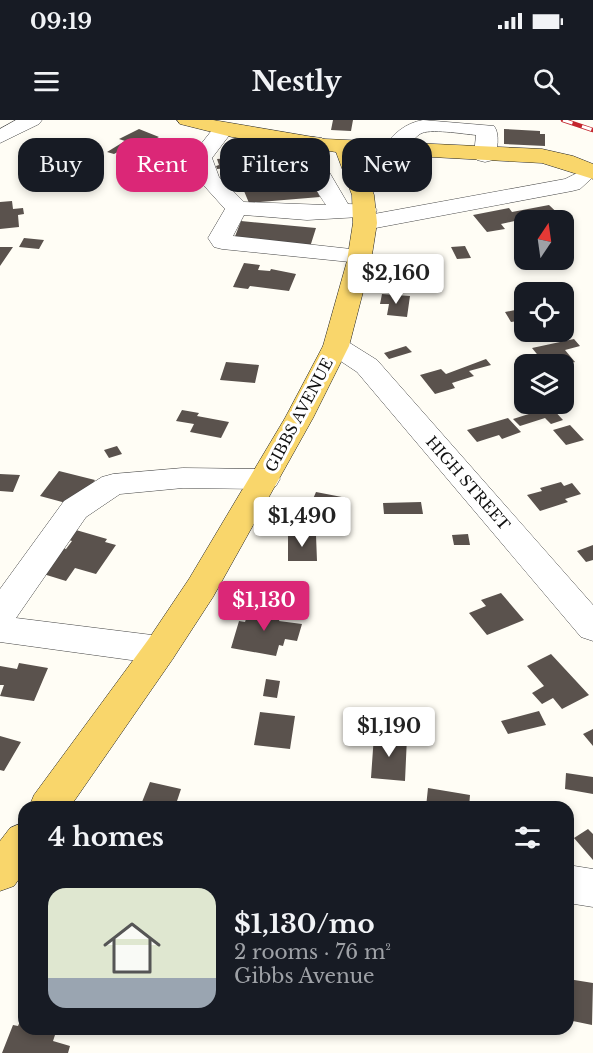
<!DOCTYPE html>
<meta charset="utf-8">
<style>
:root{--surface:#171b24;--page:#20242c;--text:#f1f3f6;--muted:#9ea1a6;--line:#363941;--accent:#db2777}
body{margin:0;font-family:"Libre Baskerville",serif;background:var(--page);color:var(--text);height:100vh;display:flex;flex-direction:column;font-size:22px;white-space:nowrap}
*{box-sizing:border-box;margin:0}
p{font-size:20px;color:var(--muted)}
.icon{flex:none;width:33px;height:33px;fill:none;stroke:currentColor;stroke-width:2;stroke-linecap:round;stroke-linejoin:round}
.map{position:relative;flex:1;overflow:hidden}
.drawer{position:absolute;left:18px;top:681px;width:556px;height:234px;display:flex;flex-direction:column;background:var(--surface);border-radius:18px;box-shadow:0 3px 9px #0003}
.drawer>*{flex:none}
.top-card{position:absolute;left:18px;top:18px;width:558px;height:54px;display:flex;gap:12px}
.needle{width:39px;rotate:13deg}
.buttons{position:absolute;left:514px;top:90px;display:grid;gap:12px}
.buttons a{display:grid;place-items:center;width:60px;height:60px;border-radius:12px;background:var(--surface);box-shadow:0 3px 9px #0003;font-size:30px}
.price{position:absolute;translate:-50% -51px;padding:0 14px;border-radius:6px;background:#fff;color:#222;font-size:20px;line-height:39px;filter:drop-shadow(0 2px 3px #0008)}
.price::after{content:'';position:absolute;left:50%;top:36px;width:18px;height:14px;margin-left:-9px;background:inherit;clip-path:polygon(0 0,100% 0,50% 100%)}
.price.current{background:var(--accent);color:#fff}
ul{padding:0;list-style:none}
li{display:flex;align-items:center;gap:18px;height:150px;padding:0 30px}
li+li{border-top:2px solid var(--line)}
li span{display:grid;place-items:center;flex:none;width:168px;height:120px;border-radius:18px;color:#555}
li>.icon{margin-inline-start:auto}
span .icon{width:72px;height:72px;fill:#fffc;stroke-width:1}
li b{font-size:26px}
h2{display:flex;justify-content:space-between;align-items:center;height:72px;padding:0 30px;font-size:26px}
.chip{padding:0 21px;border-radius:18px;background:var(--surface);box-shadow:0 3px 9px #0003;font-size:21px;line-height:54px}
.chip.current{background:var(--accent);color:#fff}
.status{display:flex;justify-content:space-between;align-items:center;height:42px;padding:0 30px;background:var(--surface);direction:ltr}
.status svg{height:16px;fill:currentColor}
header{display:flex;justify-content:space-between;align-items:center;height:78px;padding:0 30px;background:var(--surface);font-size:27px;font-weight:800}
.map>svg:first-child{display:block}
</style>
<div class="status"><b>09:19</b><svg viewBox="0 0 49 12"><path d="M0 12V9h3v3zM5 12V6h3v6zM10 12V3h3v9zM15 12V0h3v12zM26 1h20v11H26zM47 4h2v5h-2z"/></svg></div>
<header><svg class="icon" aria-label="menu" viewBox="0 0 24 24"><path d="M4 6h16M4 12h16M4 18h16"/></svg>Nestly<svg class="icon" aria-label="search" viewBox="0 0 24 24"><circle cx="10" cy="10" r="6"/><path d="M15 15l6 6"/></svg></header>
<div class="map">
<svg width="593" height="933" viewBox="0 0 593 933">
<rect width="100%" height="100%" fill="#fffdf5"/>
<path fill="#5a524d" d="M 333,0 L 353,0 L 351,11 L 331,10 Z
M 139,9 L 159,17 L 132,31 L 125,28 L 114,34 L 107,32 L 125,21 L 119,19 Z
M 504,9 L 540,11 L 540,14 L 545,14 L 545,26 L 504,24 Z
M 80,34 L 90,41 L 80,46 L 67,46 L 71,43 L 67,42 Z
M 242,37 L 244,47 L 217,49 L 216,46 L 219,45 L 217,39 Z
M 262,56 L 263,58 L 276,57 L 278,63 L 311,58 L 320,77 L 249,83 L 244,71 L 237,72 L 236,69 L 243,68 L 241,57 Z
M 12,81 L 13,89 L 23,88 L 24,94 L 18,95 L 19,107 L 0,109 L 0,82 Z
M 549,85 L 565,100 L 536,100 L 532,97 L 501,104 L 505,109 L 487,112 L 473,95 L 509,88 L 512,92 Z
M 241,101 L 316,108 L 310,127 L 234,119 Z
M 24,118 L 44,120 L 39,129 L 19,127 Z
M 465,126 L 471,138 L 457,139 L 451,127 Z
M 0,127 L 13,127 L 0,146 Z
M 387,139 L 412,142 L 411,148 L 418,149 L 417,159 L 384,156 Z
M 244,143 L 260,145 L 258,150 L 270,151 L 271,149 L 296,154 L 289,171 L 250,166 L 248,169 L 233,167 Z
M 382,174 L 410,176 L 407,197 L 387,195 L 389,184 L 380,184 Z
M 525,188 L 525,200 L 511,202 L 505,192 Z
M 574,219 L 580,226 L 565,230 L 575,242 L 564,245 L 545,244 L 532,228 Z
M 406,226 L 412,232 L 389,239 L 384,233 Z
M 486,239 L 491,245 L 469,251 L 474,256 L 452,263 L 455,268 L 435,274 L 420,255 L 441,249 L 446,254 Z
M 226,242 L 259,245 L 255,263 L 220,260 Z
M 551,287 L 563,300 L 551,304 L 545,298 L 520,306 L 513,299 Z
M 182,290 L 199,293 L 197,296 L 229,302 L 221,318 L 190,312 L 194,304 L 176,301 Z
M 508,298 L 521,312 L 502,319 L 499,315 L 477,322 L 467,310 Z
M 570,305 L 584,320 L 566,325 L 553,310 Z
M 117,326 L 122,334 L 109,338 L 104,330 Z
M 59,351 L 95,360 L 77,386 L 40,376 Z
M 0,354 L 20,355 L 13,372 L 0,371 Z
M 561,362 L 564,366 L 572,363 L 581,374 L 565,379 L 568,382 L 540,391 L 527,375 L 542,371 L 540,368 Z
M 316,372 L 347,378 L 337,402 L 306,395 Z
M 421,382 L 423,394 L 384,394 L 383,383 Z
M 76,410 L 107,419 L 105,422 L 116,425 L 96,454 L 75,448 L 66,461 L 40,453 L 63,428 L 66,429 L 72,421 L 69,420 Z
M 468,414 L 470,425 L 454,425 L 452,415 Z
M 288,415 L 316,415 L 317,441 L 288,441 Z
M 593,425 L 593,440 L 586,442 L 577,431 Z
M 501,473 L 524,500 L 487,515 L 469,493 L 486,486 L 481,480 Z
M 250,487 L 282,492 L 279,501 L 302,504 L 297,521 L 285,519 L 283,526 L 279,525 L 276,536 L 231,528 L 239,501 L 245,502 Z
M 551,534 L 589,575 L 562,589 L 553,578 L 542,584 L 532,573 L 544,566 L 527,546 Z
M 19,543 L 48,548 L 34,581 L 0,576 L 4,565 L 0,565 L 0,546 L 17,549 Z
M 266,559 L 280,561 L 277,578 L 263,576 Z
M 539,591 L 546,605 L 508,614 L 501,601 Z
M 260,592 L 295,596 L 290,629 L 254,625 Z
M 593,609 L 593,626 L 583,614 Z
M 374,615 L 407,617 L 405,661 L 371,658 Z
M 0,616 L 21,622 L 4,651 L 0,650 Z
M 566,653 L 593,657 L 593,674 L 565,669 Z
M 150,662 L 181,669 L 175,687 L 140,687 Z
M 428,668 L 470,675 L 469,687 L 426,687 Z
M 588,709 L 593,714 L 593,740 L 574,718 Z
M 568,859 L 593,863 L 592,905 L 568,900 Z
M 24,892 L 24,909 L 40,909 L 39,911 L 55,915 L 53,921 L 70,926 L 68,933 L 2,933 L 13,905 L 18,906 Z"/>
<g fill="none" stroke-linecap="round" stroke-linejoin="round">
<g stroke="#444" stroke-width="1">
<path id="minor" d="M 16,0 L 42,0 L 39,4 L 0,23 L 0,9 Z
M 423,0 L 494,6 C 500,13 498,32 493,40 L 485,42 L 477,40 L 474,35 L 476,15 C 463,14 429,8 420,14 C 407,23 404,38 385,34 L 382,29 C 393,14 405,3 423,0 Z
M 223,3 L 230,5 L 234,9 L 212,38 L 219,57 L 244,82 L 326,85 C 315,68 293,38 306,18 L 314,17 L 322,18 L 325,23 L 328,50 L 348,84 L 373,85 L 377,90 L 374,94 L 565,59 L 581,51 L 589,53 L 592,58 L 580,69 L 572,71 L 365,110 L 357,108 L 353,103 L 360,97 L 307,100 L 244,95 L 233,116 L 369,131 L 372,136 L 369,141 L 360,143 L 222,129 L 214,127 L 208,118 L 225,89 L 198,59 L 190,38 L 216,5 Z
M 336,218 L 345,220 L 377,240 L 593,485 L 593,521 L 581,517 L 357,252 L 327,232 L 323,226 L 327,220 Z
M 183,348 L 265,349 L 276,352 L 280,359 L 276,366 L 265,369 L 183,368 L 120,374 L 86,397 L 16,498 L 160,516 L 172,520 L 177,530 L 172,540 L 160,544 L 0,522 L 0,469 L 64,381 L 102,357 L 113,354 Z
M 568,745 L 593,749 L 593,787 L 568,783 Z"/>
</g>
<g stroke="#222" stroke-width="1">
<path id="major" d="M 177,0 L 213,0 L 325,19 L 542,29 L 573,36 L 593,44 L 593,59 L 542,43 L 358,33 L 374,75 L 377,103 L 371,141 L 349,226 L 313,298 L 213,477 L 172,540 L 70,687 L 29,687 L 34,675 L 148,520 L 189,459 L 285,298 L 323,226 L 347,141 L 353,103 L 352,75 L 336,32 L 232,17 L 180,4 Z
M 24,702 L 24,752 L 14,766 L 0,771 L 0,721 L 10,708 Z"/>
</g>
<use href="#minor" fill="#fff" fill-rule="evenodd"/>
<use href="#major" fill="#f9d66b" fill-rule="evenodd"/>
<g stroke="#c4262e" stroke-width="4.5">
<path id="rail" d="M 563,0 L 593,10"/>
</g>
<use href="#rail" stroke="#fff" stroke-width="3" stroke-dasharray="10" stroke-linecap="butt"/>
</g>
<g text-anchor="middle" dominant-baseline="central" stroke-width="6" stroke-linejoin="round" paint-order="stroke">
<g font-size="15" fill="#111" stroke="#fff">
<text transform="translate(299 295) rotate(-62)">GIBBS AVENUE</text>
<text transform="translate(468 363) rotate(49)">HIGH STREET</text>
</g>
</g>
</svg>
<div class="buttons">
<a><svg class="needle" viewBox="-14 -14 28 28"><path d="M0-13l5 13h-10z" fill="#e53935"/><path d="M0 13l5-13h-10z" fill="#9ea1a6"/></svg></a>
<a><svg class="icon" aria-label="locate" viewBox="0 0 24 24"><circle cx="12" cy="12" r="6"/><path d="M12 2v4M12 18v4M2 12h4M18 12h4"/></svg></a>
<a><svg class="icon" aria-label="layers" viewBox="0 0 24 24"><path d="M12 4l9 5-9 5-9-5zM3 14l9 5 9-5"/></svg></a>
</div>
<b class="price" style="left:396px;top:185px">$2,160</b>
<b class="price" style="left:302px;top:428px">$1,490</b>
<b class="price current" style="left:264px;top:512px">$1,130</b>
<b class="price" style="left:389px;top:638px">$1,190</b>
<div class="top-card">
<a class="chip">Buy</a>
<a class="chip current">Rent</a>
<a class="chip">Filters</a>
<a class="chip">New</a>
</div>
<section class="drawer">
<h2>4 homes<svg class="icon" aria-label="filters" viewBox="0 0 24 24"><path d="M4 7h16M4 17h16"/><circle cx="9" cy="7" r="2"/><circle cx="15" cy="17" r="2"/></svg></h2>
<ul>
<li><span style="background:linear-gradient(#dfe7d0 75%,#9aa5b1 0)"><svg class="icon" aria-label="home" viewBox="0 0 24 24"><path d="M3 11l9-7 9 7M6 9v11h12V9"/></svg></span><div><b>$1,130/mo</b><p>2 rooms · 76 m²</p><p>Gibbs Avenue</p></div></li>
</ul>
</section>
</div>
